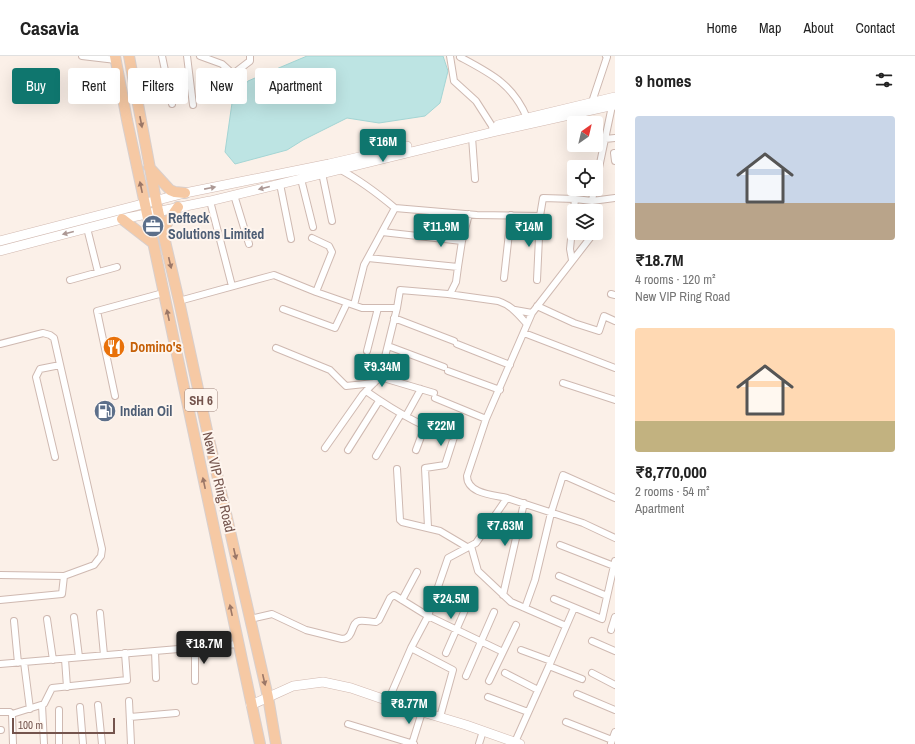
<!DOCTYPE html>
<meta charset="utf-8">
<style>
:root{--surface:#fff;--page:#f2f2f2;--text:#222;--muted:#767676;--line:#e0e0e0;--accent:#0f766e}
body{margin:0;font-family:"Archivo Narrow",sans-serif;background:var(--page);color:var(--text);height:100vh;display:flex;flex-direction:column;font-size:15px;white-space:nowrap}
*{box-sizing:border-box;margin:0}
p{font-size:13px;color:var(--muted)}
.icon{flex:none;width:22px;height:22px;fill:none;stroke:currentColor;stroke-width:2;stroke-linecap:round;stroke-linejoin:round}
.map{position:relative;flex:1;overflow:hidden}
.sheet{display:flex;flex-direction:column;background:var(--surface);width:300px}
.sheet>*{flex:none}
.banner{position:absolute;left:12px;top:12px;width:380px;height:36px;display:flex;gap:8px}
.needle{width:26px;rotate:34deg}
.buttons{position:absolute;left:567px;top:60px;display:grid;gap:8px}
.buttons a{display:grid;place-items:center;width:36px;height:36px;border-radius:4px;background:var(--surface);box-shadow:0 4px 16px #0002;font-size:20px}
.scale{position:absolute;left:12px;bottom:10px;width:103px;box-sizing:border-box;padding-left:4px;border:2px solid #74544d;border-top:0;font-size:11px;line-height:14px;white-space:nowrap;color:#74544d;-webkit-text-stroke:3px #fef5ee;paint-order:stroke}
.price{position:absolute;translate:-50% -34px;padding:0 9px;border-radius:4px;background:var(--accent);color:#fff;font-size:13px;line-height:26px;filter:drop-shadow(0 1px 2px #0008)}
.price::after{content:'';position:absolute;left:50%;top:24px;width:12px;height:9px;margin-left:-6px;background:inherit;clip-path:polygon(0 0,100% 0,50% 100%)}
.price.selected{background:#222;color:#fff}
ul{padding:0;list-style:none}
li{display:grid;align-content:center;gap:8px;height:212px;padding:0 20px}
li span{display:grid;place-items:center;height:124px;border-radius:4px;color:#555}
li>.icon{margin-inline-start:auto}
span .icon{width:72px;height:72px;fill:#fffc;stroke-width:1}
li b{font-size:17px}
h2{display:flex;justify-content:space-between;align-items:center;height:48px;padding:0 20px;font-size:17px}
.pill{padding:0 14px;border-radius:4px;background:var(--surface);box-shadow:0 4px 16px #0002;font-size:14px;line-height:36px}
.pill.selected{background:var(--accent);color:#fff}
header{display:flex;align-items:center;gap:24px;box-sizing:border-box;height:56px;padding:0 20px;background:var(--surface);border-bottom:1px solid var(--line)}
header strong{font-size:19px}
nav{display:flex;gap:22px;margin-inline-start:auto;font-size:14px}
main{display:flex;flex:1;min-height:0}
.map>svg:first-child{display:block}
</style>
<header>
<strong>Casavia</strong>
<nav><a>Home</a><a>Map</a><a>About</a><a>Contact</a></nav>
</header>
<main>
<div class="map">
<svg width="615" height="688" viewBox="0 0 615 688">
<rect width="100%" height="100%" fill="#fbf0e8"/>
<path fill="#bde4e3" stroke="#a4d5d4" d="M 307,0 L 443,0 L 448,15 L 440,47 L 425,60 L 379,67 L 347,62 L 303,84 L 287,94 L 235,108 L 225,96 L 232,47 L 248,25 Z"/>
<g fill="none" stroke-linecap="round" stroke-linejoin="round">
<g stroke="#cfb9b1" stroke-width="8">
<path id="street" d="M 82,0 L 116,4
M 162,0 L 172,48
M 187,0 L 193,49
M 200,0 L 222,8 L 233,18 L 250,5 L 250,0
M 450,0 L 454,25 L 476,45 L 492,70 L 493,76
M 460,1 C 490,17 513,28 527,62
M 592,46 L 607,1 L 606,0
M 472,81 L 475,123
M 605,83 L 615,82
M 614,97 L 615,105
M 339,113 C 360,124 377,137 395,152
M 322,117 L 332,165
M 301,123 L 313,171
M 596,126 L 612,50
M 280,128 L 291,183
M 234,139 L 249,188
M 210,145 L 232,230
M 591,155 L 592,145 L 615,142
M 87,172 L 98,216
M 382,176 L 462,185 L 469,158
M 312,182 L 329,190 L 332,196 L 316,236
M 368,202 L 458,211 L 462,185
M 572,204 L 570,193 L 575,143
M 504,222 L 511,159
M 70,224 L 117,211
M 537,224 L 540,160
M 450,238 L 456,226 L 458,211
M 611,238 L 615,239
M 179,245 L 274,219 L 316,236 L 362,252 L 397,252 L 400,234 L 448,238 L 498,245 C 511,249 518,258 527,268
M 354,249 L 364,209 L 395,152 L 477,159 L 540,160 L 543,142 L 575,143 L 592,145 L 594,133
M 537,250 L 574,267 L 599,275 L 604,260 L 615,265
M 283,253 L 335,272 L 347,247
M 515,254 L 532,257 L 590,182 L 590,177
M 394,262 L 454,285
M 524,277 L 615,312
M 0,288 L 43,277 L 50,279 L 54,282 L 102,493 L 101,500 L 94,509 L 64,520 L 0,519
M 457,288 L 510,309
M 388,290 L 444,311
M 276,292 L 330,314 L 346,330 L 374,327
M 367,295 L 378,252
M 448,315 L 500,334
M 380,321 L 434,337
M 563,327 L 615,344
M 366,335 C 393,354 422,372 454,381 L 445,409 L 425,412 L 428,471
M 115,340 L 97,255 L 163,237
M 435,342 L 486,363
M 406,360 L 421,333
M 325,392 L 363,338 L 380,321 L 397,252
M 348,394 L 379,345
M 416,394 L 425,370
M 376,400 L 401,358
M 55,401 L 36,321 L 40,313 L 60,309
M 397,413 L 400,464 L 402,466 L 440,475 L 467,491
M 507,442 C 494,439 467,438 467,420 L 486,363 L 532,257
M 560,489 L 614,510
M 471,490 L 478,515 L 511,546 L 566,570
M 559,520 L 607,540
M 503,539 L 524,447
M 554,543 L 602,563 L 615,505
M 0,544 L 62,538 L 64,520
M 402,544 L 417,516
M 525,552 L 535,524 L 551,457 L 563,419 L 615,442
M 100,557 L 104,599
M 74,561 L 79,601
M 47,563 L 53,604
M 250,563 L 272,558 L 306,574 L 342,583 C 355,582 350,567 359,565 C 364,564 371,566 376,566 L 379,564 L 390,542 L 394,539 L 428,560 L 503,596
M 14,565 L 18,607
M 611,574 L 615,561
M 592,585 L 615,595
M 521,594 L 551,605
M 155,595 L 156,622
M 446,597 L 472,538
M 65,603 L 67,631
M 24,606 L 30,653
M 0,608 L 238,588
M 549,610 L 574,552
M 505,617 L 538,634
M 592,617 L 615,629
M 466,620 L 494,556
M 195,625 L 195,592
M 489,625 L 516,569
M 577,638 L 615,654
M 488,641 L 528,656
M 129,645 L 131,688
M 388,645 L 411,592
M 42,649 L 44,688
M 98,649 L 102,688
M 80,651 L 83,688
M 0,656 L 10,656 L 12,658
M 130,661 L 176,657
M 440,661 L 453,614 L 411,592 L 428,560 L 448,502 L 476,487 L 507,442 L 583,467 L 615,482
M 566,666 L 612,684
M 348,668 L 414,688
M 0,674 L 1,674
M 515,686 L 549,610 L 582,623
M 611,687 L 615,676
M 13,688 L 12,658 L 44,648 L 52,632 L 127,624 L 125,597
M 59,688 L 59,654
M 412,688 L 422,656
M 479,688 L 483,675"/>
</g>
<g stroke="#d1b8af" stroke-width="10">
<path id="secondary" d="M 498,69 L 615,41
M 0,185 L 185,137 L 329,108 L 407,90
M 0,195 L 122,163 L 210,145 L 493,76 L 615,49
M 251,649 L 293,630 L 323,626 L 351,632 L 406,651 L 466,669 L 520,688"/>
</g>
<g stroke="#d8cfcd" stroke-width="12">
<path id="primary" d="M 115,0 L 127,64 L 260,688
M 129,0 L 158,155 L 179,245 L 208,379 L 268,641 L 276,688
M 149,111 L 170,134 L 175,136 L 185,137
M 122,163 L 153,187
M 163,176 L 167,167 L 178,151"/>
</g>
<use href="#street" stroke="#fff" stroke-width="6"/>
<use href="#secondary" stroke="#fff" stroke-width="9"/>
<use href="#primary" stroke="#f6c9a4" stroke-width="10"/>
</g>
<defs><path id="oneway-solid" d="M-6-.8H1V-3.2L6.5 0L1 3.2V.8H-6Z"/></defs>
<g fill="#9b7767">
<use href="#oneway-solid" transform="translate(141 66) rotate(79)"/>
<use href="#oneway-solid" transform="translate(141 131) rotate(-102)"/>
<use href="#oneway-solid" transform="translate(170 207) rotate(77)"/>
<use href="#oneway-solid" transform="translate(168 259) rotate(-102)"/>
<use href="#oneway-solid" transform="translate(204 427) rotate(-102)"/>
<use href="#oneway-solid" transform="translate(235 498) rotate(77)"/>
<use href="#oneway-solid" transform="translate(231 554) rotate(-102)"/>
<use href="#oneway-solid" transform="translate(264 624) rotate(77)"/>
</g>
<g fill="#ac9894">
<use href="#oneway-solid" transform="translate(210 132) rotate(-11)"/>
<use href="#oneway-solid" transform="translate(264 132) rotate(166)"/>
<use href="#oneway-solid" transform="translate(68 177) rotate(166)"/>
</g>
<defs>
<g id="office-disc" transform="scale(1.15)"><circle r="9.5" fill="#5c6f8a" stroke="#fef5ee"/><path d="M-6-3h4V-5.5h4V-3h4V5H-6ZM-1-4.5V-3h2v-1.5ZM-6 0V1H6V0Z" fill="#fff"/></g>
<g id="restaurant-disc" transform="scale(1.15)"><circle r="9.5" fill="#e8710a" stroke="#fef5ee"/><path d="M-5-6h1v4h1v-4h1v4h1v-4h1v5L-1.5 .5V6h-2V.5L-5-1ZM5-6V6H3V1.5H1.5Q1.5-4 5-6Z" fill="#fff"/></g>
<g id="fuel-disc" transform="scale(1.15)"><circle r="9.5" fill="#5c6f8a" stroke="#fef5ee"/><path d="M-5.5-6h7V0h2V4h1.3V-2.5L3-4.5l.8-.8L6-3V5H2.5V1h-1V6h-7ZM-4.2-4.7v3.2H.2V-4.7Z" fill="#fff"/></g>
</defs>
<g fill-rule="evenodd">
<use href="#office-disc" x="153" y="170"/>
<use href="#restaurant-disc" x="114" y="291"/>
<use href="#fuel-disc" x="105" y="355"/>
</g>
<g text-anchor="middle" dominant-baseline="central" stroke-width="4" stroke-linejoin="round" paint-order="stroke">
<rect fill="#fef5ee" stroke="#9d847d" stroke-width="1" x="185" y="333" width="32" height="22" rx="3"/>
<g font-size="13" font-weight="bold" fill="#74544d">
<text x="201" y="344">SH 6</text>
</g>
<g font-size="14" font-weight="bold" fill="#4e5e75" stroke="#fef5ee" text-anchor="start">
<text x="168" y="162">Refteck<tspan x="168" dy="16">Solutions Limited</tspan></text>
<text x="120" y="355">Indian Oil</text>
</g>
<g font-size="14" font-weight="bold" fill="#c56008" stroke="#fef5ee" text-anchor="start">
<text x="130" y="291">Domino's</text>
</g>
<g font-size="14" fill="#74544d" stroke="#fef5ee">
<text transform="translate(219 426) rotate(77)">New VIP Ring Road</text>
</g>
</g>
</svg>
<div class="buttons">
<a><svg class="needle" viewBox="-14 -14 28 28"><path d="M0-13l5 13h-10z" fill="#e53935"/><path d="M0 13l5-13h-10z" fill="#767676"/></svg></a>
<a><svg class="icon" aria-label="locate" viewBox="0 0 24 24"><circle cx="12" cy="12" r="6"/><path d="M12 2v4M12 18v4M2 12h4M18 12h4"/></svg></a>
<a><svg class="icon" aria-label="layers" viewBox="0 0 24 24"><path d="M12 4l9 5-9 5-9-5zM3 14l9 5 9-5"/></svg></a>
</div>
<div class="scale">100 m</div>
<b class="price" style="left:383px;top:107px">₹16M</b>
<b class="price" style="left:441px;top:192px">₹11.9M</b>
<b class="price" style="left:529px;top:192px">₹14M</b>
<b class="price" style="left:382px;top:332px">₹9.34M</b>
<b class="price" style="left:441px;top:391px">₹22M</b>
<b class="price" style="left:505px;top:491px">₹7.63M</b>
<b class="price" style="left:451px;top:564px">₹24.5M</b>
<b class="price selected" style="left:204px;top:609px">₹18.7M</b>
<b class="price" style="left:409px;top:669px">₹8.77M</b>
<div class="banner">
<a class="pill selected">Buy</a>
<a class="pill">Rent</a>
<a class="pill">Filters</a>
<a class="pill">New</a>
<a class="pill">Apartment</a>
</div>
</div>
<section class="sheet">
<h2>9 homes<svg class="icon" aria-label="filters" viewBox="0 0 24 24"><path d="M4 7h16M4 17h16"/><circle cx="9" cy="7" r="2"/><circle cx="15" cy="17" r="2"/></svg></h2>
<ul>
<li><span style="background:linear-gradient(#c9d6e8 70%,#b9a48a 0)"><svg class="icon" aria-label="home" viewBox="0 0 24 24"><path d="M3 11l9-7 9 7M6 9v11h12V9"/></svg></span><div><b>₹18.7M</b><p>4 rooms · 120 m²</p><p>New VIP Ring Road</p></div></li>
<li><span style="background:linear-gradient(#ffd9b3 75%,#c2b280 0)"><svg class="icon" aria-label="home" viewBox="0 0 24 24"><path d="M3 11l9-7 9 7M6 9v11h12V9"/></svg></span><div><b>₹8,770,000</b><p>2 rooms · 54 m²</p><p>Apartment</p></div></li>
</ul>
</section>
</main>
